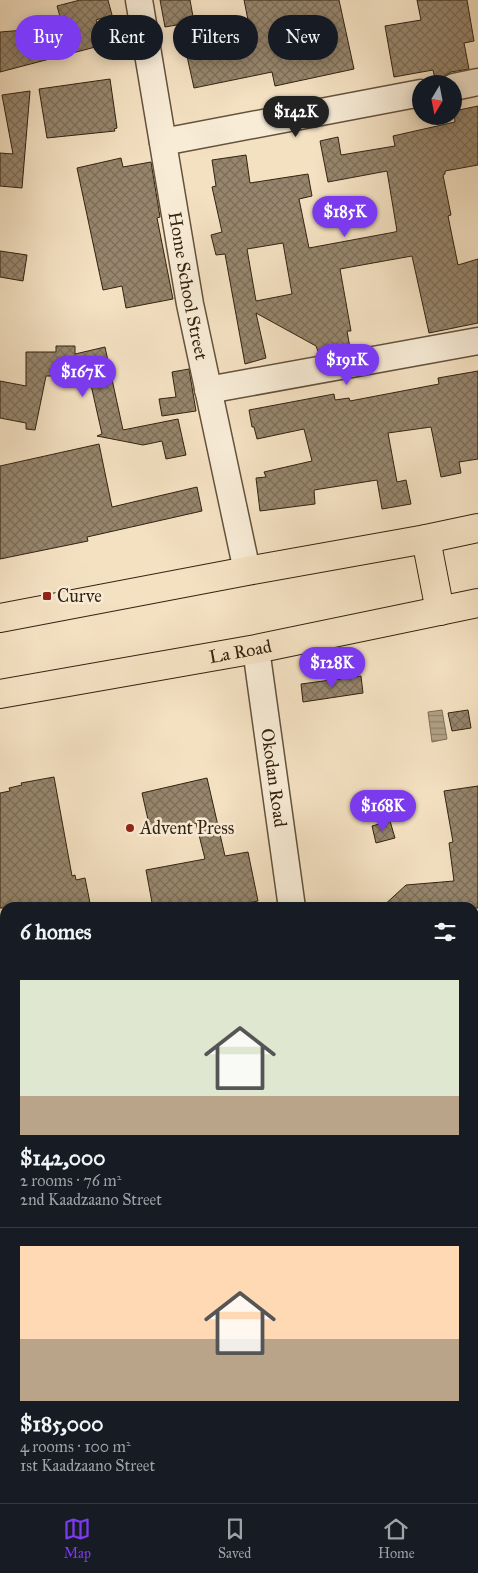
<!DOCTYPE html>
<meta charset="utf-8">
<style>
:root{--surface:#171b24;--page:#20242c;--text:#f1f3f6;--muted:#9ea1a6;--line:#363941;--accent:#7c3aed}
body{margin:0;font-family:"IM FELL Great Primer",serif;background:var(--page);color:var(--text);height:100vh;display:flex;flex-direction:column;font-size:19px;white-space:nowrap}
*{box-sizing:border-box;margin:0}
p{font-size:16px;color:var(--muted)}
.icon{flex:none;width:28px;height:28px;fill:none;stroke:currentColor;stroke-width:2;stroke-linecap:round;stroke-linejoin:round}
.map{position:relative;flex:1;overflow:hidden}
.panel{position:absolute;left:0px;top:902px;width:479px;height:601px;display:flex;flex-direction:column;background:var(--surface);border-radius:15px 15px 0 0;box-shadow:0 2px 12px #0003}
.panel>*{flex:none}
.guide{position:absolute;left:15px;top:15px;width:449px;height:45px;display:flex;gap:10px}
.needle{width:32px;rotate:190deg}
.fabs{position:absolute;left:412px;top:75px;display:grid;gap:10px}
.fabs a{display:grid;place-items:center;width:50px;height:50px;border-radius:50%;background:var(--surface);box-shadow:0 2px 12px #0003;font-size:25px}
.price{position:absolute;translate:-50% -42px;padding:0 11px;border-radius:18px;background:var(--accent);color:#fff;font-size:16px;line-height:32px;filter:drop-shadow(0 1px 2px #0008)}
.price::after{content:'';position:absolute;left:50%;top:30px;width:15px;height:11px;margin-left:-8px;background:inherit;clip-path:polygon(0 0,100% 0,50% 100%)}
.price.selected{background:#222;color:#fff}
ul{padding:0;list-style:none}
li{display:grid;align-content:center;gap:10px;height:265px;padding:0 20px}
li+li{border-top:1px solid var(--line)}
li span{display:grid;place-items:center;height:155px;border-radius:0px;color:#555}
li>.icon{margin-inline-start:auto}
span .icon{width:90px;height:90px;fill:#fffc;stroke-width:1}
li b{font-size:21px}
h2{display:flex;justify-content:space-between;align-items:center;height:60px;padding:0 20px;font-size:21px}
.pill{padding:0 18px;border-radius:22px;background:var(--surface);box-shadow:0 2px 12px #0003;font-size:18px;line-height:45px}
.pill.selected{background:var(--accent);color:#fff}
.dock{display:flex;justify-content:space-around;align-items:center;height:70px;border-top:1px solid var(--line);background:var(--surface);font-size:14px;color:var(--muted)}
.dock a{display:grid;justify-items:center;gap:2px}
.dock .selected{color:var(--accent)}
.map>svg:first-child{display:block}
</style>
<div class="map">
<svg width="478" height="1503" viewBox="0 0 478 1503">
<defs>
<pattern id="water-rules" width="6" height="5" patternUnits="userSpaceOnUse" patternTransform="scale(1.25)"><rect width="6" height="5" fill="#b2a085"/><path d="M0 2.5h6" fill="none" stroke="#91826b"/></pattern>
<pattern id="building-cross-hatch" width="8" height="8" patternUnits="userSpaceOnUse" patternTransform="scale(1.25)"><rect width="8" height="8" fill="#97866d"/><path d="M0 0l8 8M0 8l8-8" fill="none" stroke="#7c6d58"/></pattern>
</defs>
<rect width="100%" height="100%" fill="#f4e1c2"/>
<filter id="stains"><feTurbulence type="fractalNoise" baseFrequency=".004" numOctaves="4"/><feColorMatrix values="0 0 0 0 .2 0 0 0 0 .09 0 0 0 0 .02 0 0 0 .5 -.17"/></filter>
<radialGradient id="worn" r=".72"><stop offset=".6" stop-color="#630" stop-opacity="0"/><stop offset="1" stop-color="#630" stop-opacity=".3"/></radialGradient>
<path fill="url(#water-rules)" stroke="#7f6e56" d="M 442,710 L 447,739 L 432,742 L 428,712 Z"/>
<path fill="url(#building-cross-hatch)" stroke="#332310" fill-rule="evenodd" d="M 80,0 L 108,0 L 112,15 L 96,20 L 103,45 L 0,72 L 0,32 L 63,27 L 57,6 Z
M 160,0 L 190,0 L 194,22 L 165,27 Z
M 244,0 L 339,0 L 354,69 L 275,86 L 272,72 L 194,88 L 183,38 L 249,25 Z
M 417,0 L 467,0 L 474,41 L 464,43 L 469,69 L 451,72 L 443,77 L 435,79 L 433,70 L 394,77 L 385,26 L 421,20 Z
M 110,79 L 117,128 L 114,129 L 115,131 L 47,138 L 39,89 Z
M 30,91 L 22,188 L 0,186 L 0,153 L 13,154 L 2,95 Z
M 478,106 L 478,165 L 445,171 L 445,174 L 443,175 L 451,215 L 448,216 L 458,265 L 478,259 L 478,323 L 429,333 L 412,256 L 384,261 L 340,269 L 351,331 L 347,331 L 350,348 L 319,354 L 316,346 L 256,313 L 266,358 L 245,364 L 225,254 L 216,255 L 211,235 L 222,232 L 212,187 L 216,186 L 212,160 L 246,155 L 250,183 L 308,174 L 312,196 L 299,199 L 309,248 L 395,232 L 397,231 L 387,171 L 328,182 L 320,141 L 338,137 L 341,155 L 395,146 L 393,136 L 455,122 L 454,111 ZM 283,243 L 292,294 L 256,301 L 247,249 Z
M 121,158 L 123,167 L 151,162 L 160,217 L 157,218 L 173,299 L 126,308 L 122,286 L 103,290 L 77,168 Z
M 0,251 L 27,255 L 23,281 L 0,277 Z
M 56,346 L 75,346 L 75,354 L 105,347 L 123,430 L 178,419 L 186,455 L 166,459 L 162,441 L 143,445 L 97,436 L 102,434 L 89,376 L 46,376 L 35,430 L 26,429 L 26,423 L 0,418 L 0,381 L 26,386 L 26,352 L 56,352 Z
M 189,369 L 196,411 L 162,416 L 159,399 L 176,397 L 172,372 Z
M 478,371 L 478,459 L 459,462 L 461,473 L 441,477 L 431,427 L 388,433 L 397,482 L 406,480 L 411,504 L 382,509 L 377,480 L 314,490 L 315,504 L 260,511 L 256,478 L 266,477 L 264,472 L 312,461 L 304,429 L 257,439 L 254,427 L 252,427 L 249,410 L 334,394 L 335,400 L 349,398 L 350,401 L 439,384 L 438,378 Z
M 99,444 L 112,507 L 197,487 L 202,511 L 87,537 L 88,541 L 0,559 L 0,466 Z
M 361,676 L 363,693 L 303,702 L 301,684 Z
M 468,710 L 471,728 L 452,731 L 448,713 Z
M 54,777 L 72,876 L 75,875 L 76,880 L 85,878 L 91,908 L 0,908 L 0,793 L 10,791 L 9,788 L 22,785 L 21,783 Z
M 207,778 L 225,856 L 248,852 L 258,901 L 221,908 L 153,908 L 146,870 L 205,859 L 196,823 L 151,833 L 142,793 Z
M 478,786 L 478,908 L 381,908 L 406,885 L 454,881 L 449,843 L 453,842 L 444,791 Z
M 390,821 L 395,838 L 376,843 L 372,826 Z"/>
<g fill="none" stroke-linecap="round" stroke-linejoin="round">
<g stroke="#63523c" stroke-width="29">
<g id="street">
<path id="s1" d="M 139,0 L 190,304 L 247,571"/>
<path d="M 454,87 L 478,82"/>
<path d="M 163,142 L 421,93"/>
<path d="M 208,390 L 478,341"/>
<path id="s2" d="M 256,649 L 292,908"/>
<path d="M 474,1002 L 478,1002"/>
</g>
</g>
<g stroke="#332310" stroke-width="30">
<g id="primary">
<path d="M 426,539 L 440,611"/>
<path d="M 0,618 L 247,571 L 426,539 L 478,528"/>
<path id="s3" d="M 0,694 L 256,649 L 478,603"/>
</g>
</g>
<use href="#street" stroke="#f8ecd7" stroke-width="26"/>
<use href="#primary" stroke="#f4e1c2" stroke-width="28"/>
</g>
<g fill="#8f2418" stroke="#f8ecd7" stroke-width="2">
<rect x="42" y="591" width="10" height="10" rx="2.5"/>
<circle cx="130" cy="828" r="5"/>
</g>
<g text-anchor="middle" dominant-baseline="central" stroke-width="5" stroke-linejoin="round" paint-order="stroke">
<g font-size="18" fill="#332310" stroke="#f8ecd7">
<text stroke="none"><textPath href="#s1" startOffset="290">Home School Street</textPath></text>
<text stroke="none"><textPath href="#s3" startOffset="244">La Road</textPath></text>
<text stroke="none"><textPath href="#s2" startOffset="130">Okodan Road</textPath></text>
</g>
<g font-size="18" fill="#332310" stroke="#f8ecd7" text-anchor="start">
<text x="57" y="596">Curve</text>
<text x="140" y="828">Advent Press</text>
</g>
</g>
<rect width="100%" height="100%" filter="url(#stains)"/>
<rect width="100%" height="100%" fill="url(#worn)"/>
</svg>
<div class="fabs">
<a><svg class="needle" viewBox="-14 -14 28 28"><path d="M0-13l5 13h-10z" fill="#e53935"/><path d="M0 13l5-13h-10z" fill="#9ea1a6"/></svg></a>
</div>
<b class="price selected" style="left:296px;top:138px">$142K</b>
<b class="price" style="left:345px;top:238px">$185K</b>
<b class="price" style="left:347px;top:386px">$191K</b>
<b class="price" style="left:83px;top:398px">$167K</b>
<b class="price" style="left:332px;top:689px">$128K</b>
<b class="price" style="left:383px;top:832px">$168K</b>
<div class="guide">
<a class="pill selected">Buy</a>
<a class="pill">Rent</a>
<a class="pill">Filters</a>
<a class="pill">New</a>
</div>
<section class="panel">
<h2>6 homes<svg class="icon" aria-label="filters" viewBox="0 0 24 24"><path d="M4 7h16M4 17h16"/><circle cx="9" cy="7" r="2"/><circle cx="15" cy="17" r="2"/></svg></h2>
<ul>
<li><span style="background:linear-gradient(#dfe7d0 75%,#b9a48a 0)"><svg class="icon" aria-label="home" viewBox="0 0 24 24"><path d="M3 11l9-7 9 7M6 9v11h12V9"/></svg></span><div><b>$142,000</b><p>2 rooms · 76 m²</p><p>2nd Kaadzaano Street</p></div></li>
<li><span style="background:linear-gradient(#ffd9b3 60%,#b9a48a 0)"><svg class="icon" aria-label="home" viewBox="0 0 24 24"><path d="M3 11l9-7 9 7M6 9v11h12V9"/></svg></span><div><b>$185,000</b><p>4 rooms · 100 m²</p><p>1st Kaadzaano Street</p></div></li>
</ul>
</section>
</div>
<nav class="dock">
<a class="selected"><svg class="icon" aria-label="map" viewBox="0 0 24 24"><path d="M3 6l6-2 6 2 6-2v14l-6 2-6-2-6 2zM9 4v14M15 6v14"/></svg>Map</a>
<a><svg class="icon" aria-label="saved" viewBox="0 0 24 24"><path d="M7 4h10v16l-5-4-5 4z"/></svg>Saved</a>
<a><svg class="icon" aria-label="home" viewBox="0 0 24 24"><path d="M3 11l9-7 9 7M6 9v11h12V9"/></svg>Home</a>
</nav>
